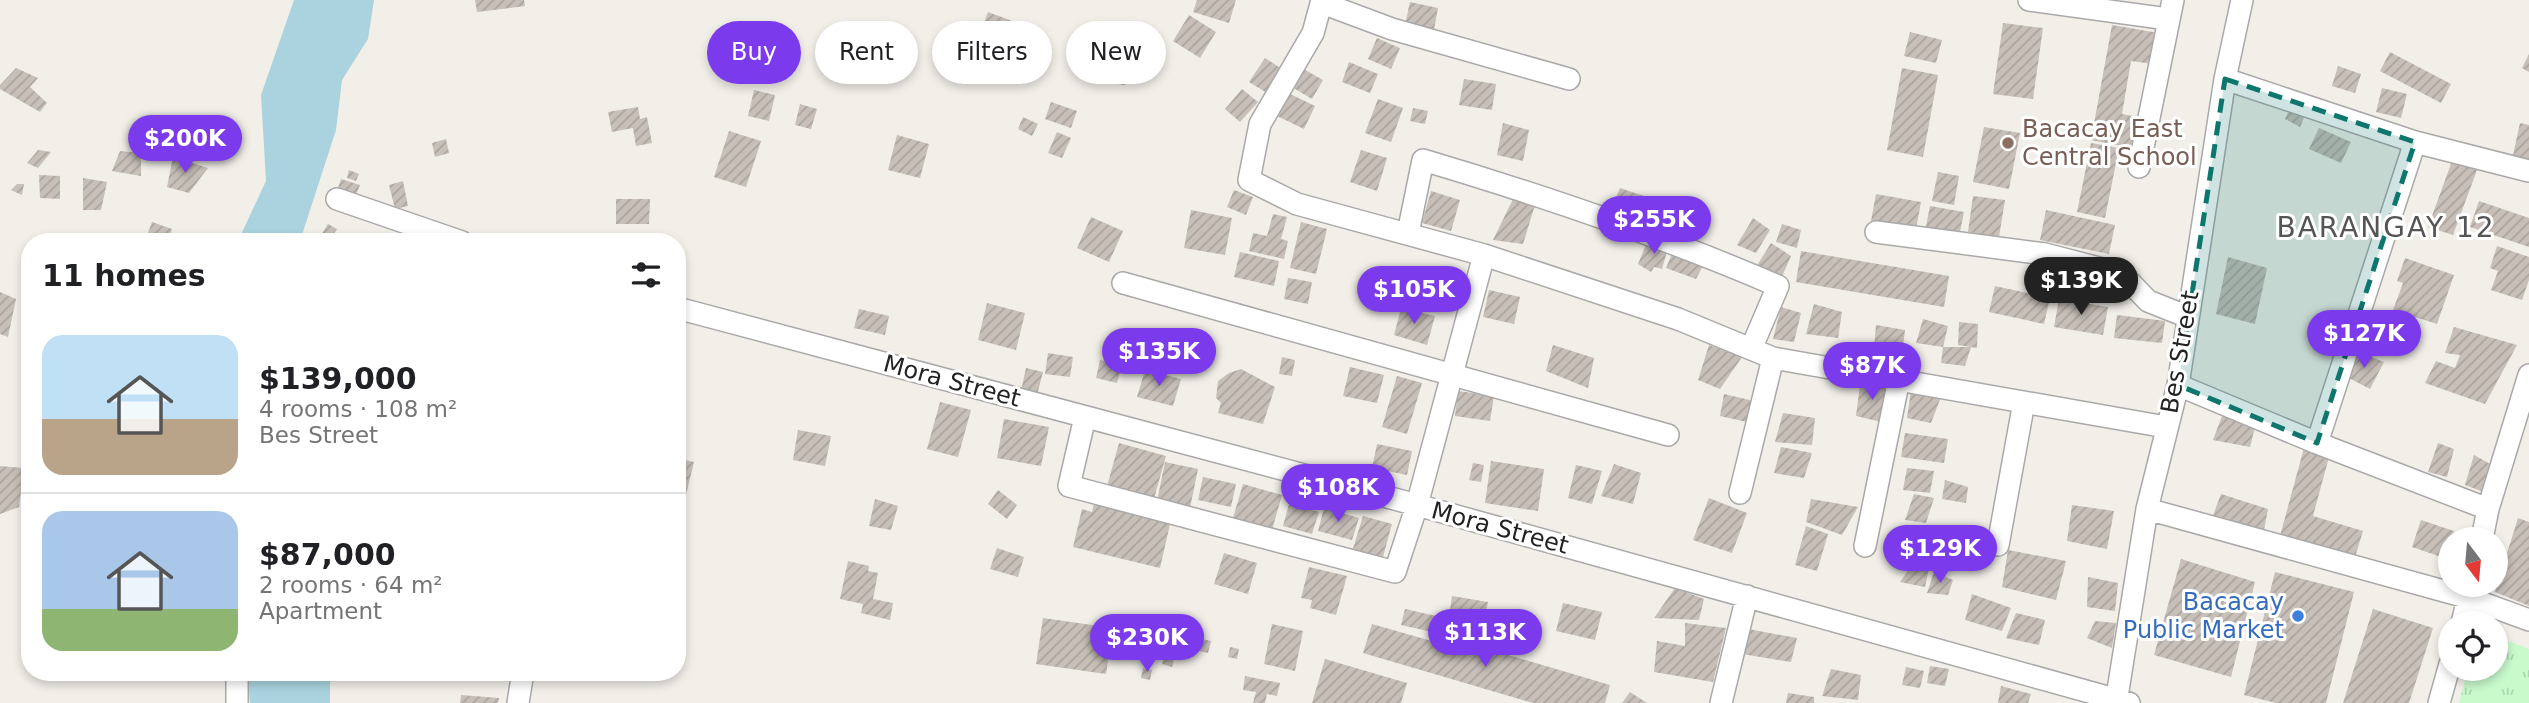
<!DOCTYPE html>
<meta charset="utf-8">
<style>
:root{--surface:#fff;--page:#f2f2f2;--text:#202124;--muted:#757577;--line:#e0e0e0;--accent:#7c3aed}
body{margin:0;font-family:"DejaVu Sans",sans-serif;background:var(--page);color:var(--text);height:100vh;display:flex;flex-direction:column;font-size:26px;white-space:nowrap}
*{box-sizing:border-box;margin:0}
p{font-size:23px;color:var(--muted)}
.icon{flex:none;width:38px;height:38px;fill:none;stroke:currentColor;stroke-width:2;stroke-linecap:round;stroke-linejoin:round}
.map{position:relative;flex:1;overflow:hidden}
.details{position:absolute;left:21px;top:233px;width:665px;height:448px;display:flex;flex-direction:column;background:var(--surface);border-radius:28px;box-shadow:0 4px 10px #0003}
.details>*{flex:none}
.guide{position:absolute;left:707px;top:21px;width:665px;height:63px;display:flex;gap:14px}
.needle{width:46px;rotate:164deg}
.buttons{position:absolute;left:2438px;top:527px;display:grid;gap:14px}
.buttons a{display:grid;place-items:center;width:70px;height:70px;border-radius:50%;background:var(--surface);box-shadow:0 4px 10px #0003;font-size:35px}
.price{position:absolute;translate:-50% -60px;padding:0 16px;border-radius:24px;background:var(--accent);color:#fff;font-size:23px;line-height:46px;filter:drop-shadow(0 2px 4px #0008)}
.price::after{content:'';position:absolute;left:50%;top:42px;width:21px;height:16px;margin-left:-10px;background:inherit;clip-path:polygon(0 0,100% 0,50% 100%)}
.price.selected{background:#222;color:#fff}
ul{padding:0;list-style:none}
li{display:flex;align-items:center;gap:21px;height:175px;padding:0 21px}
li+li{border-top:2px solid var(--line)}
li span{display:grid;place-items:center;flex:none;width:196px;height:140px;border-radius:21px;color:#555}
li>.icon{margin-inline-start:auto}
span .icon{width:84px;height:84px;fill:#fffc;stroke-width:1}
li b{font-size:30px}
h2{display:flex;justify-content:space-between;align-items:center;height:84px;padding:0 21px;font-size:30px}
.tag{padding:0 24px;border-radius:32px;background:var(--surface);box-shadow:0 4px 10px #0003;font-size:24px;line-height:63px}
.tag.selected{background:var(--accent);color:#fff}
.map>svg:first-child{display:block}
</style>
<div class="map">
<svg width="2529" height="703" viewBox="0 0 2529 703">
<defs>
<pattern id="park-tufts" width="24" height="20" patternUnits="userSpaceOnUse" patternTransform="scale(1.75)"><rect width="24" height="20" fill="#c8facc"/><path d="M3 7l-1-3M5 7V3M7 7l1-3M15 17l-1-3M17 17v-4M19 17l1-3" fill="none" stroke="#acd6af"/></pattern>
<pattern id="building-hatch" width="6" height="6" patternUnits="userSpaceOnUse" patternTransform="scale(1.75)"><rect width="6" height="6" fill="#c7bfb8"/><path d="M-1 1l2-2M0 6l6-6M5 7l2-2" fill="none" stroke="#aba49e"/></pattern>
</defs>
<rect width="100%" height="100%" fill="#f2efe9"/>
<path fill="url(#park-tufts)" d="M 2496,636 L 2529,649 L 2529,703 L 2459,703 L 2468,669 L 2496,668 Z"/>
<path fill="#aad3df" d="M 294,0 L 374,0 L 368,39 L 342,80 L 336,130 L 300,241 L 238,241 L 266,181 L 261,95 Z
M 247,672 L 330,672 L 330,703 L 250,703 Z"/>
<path fill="url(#building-hatch)" d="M 475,0 L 524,0 L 525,6 L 477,12 Z
M 1197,0 L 1236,0 L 1229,23 L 1193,12 Z
M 1410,2 L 1438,8 L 1433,35 L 1404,29 Z
M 988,12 L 1012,21 L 998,62 L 973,53 Z
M 1189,15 L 1216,32 L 1200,58 L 1173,41 Z
M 2003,23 L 2043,28 L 2033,99 L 1993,94 Z
M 2112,25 L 2159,33 L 2153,64 L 2131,61 L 2122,114 L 2143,118 L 2137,149 L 2091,140 Z
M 1910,32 L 1942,40 L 1936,63 L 1904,56 Z
M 1377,38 L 1400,48 L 1391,69 L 1368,59 Z
M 1107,52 L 1130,56 L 1125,85 L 1102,82 Z
M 2390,52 L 2451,84 L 2441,103 L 2380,71 Z
M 2529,54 L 2529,72 L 2522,68 Z
M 1265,58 L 1282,69 L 1267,93 L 1249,82 Z
M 1349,62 L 1378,74 L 1370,93 L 1342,82 Z
M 2338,66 L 2361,74 L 2355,93 L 2332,86 Z
M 1300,67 L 1323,80 L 1312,99 L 1290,86 Z
M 16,68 L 38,78 L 30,87 L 47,103 L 40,112 L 0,89 L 0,85 Z
M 1902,68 L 1938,75 L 1923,157 L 1887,150 Z
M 1464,79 L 1496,84 L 1492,110 L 1459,105 Z
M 2382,88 L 2407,94 L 2401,118 L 2376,112 Z
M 1242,89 L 1258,102 L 1240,122 L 1225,109 Z
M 754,90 L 775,95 L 769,121 L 748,116 Z
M 1288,93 L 1315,106 L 1304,129 L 1277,116 Z
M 1378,99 L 1403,108 L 1391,142 L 1365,133 Z
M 1051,102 L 1077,111 L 1071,128 L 1045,119 Z
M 800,104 L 817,109 L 811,129 L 795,125 Z
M 2292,104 L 2307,111 L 2300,127 L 2285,119 Z
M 638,107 L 640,119 L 647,117 L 652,143 L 636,146 L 633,128 L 612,132 L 608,112 Z
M 1413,108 L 1428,111 L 1425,124 L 1410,121 Z
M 1023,117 L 1038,124 L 1032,136 L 1018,129 Z
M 1503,123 L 1529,130 L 1523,161 L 1497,155 Z
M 2520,123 L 2529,125 L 2529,164 L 2512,160 Z
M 1984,127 L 2020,133 L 2009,189 L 1973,182 Z
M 2319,128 L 2351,142 L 2341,163 L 2309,149 Z
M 729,131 L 761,141 L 746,187 L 714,177 Z
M 1057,132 L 1071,138 L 1062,158 L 1048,153 Z
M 897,135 L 929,144 L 920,178 L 888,170 Z
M 446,139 L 449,153 L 435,157 L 432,143 Z
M 2091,143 L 2119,148 L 2105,218 L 2077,212 Z
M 38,150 L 51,152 L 38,168 L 27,163 Z
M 1361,150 L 1387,158 L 1377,191 L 1350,182 Z
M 120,151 L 141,153 L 141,176 L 112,171 Z
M 173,157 L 208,168 L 189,193 L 167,187 Z
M 2452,161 L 2477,170 L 2453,235 L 2428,227 Z
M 349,170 L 359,174 L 356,181 L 347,178 Z
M 1938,172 L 1959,176 L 1954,205 L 1932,201 Z
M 39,175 L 60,176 L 60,199 L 40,198 Z
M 83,178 L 107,182 L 101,210 L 83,210 Z
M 341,179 L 360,185 L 354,200 L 336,194 Z
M 403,181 L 408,206 L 395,209 L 389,185 Z
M 17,184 L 24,184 L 22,195 L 11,190 Z
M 1620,188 L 1644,196 L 1634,220 L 1610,211 Z
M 1234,190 L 1253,197 L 1246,215 L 1227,207 Z
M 1431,191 L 1460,200 L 1451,231 L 1422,223 Z
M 1876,194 L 1921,202 L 1916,229 L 1871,221 Z
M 1515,195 L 1535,205 L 1523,244 L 1493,240 Z
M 1973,196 L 2005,200 L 1999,237 L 1968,232 Z
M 1652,197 L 1673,205 L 1663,228 L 1643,223 Z
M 616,199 L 650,199 L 649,224 L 616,224 Z
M 2479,201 L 2529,218 L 2529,247 L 2470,227 Z
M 1683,204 L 1706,210 L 1697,234 L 1673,226 Z
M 1930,206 L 1964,212 L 1959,237 L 1925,231 Z
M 1191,210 L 1232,218 L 1225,255 L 1184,248 Z
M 2046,210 L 2115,225 L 2109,254 L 2040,240 Z
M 1273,214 L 1287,217 L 1281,239 L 1288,241 L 1284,259 L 1249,251 L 1253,233 L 1267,236 Z
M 1091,217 L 1123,231 L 1109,262 L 1077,248 Z
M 1753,218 L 1770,230 L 1756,253 L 1737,245 Z
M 152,222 L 172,229 L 168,241 L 148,233 Z
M 1301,222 L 1327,229 L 1316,274 L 1290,268 Z
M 328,224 L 337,229 L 329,241 L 321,235 Z
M 1782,224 L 1801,230 L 1797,248 L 1776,242 Z
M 1648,240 L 1669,245 L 1662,269 L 1654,267 L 1651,272 L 1638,264 Z
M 1771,243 L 1791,256 L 1780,281 L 1753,272 Z
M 2497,246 L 2529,257 L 2529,280 L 2522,300 L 2491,290 L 2498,271 L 2490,268 Z
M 1674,249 L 1705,262 L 1696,279 L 1666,268 Z
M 1801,251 L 1949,276 L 1944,307 L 1796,282 Z
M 1240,252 L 1279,261 L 1274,286 L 1234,277 Z
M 2228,257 L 2267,268 L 2255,324 L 2216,314 Z
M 2405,258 L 2454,275 L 2437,324 L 2393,310 L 2403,283 L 2397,281 Z
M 1288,278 L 1312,282 L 1308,304 L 1284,299 Z
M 1995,286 L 2050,298 L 2044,324 L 1989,312 Z
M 1489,290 L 1520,297 L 1514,324 L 1483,317 Z
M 0,292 L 16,299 L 8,337 L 0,334 Z
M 2059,299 L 2108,307 L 2103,335 L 2054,327 Z
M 987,303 L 1025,313 L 1016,350 L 978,340 Z
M 1814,304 L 1842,312 L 1838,338 L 1806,334 Z
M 1781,307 L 1801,313 L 1794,342 L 1773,339 Z
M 1401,308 L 1435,316 L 1427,345 L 1394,335 Z
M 859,309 L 889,316 L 885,335 L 854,328 Z
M 2117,315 L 2165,321 L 2162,343 L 2114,338 Z
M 1923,319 L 1948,326 L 1943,347 L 1971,347 L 1965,366 L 1941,363 L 1943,347 L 1916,343 Z
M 1959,322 L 1978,324 L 1977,348 L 1958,345 Z
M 1876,325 L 1905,330 L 1901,363 L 1873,359 Z
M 2454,327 L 2517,345 L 2485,404 L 2425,383 L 2436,361 L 2455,368 L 2460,355 L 2445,353 Z
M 1553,345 L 1594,358 L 1588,388 L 1546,371 Z
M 1709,345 L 1742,357 L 1720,389 L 1698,380 Z
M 2358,352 L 2384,362 L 2370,389 L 2345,376 Z
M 1048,353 L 1073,357 L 1070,377 L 1045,374 Z
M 1282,357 L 1295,360 L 1292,376 L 1279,374 Z
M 1100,360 L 1122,365 L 1117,383 L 1096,378 Z
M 1350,367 L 1384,375 L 1377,403 L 1343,396 Z
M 1026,368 L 1043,372 L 1036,399 L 1020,395 Z
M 1241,369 L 1275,387 L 1263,424 L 1218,413 L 1221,403 L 1216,398 L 1218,381 L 1229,373 Z
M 1145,370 L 1181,379 L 1173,406 L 1137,397 Z
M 1397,376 L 1422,383 L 1407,434 L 1382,427 Z
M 1860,385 L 1889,386 L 1881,422 L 1856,416 Z
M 1911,390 L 1941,397 L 1931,423 L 1907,418 Z
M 1458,391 L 1494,396 L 1490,421 L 1455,416 Z
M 1724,394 L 1754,401 L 1747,422 L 1720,416 Z
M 940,402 L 971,410 L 958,457 L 927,449 Z
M 1783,413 L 1815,418 L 1812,445 L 1775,442 Z
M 2222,416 L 2255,427 L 2250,447 L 2213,440 Z
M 1004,419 L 1049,427 L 1041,466 L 997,458 Z
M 798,430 L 831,436 L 825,466 L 793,460 Z
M 1905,433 L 1948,439 L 1944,463 L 1901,457 Z
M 1119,443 L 1166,456 L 1153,502 L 1106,490 Z
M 2438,443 L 2454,449 L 2447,477 L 2428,472 Z
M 1377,444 L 1412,451 L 1407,475 L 1372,468 Z
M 1781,447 L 1812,453 L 1804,478 L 1774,473 Z
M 2304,448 L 2329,457 L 2313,516 L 2363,531 L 2355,557 L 2280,536 Z
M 2474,455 L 2492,465 L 2481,491 L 2465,485 Z
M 677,458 L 694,462 L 682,511 L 677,510 Z
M 1491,461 L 1544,469 L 1538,511 L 1485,503 Z
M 1165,462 L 1198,469 L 1190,508 L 1157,501 Z
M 1473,463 L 1484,465 L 1481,482 L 1469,480 Z
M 1614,464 L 1641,473 L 1633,504 L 1601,496 Z
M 1576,465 L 1602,471 L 1592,504 L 1568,498 Z
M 0,466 L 24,468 L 19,507 L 0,514 Z
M 1907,468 L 1934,471 L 1930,493 L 1903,490 Z
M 1203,477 L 1236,484 L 1231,507 L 1198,500 Z
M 1945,480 L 1968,487 L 1966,503 L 1942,499 Z
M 1243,484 L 1282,495 L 1272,530 L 1233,518 Z
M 998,490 L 1017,505 L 1007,519 L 988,504 Z
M 1914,494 L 1934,498 L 1926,523 L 1905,520 Z
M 2221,494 L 2268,509 L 2264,530 L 2212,518 Z
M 1709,498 L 1747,513 L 1732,553 L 1693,540 Z
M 875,499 L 898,506 L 891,530 L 869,526 Z
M 1811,499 L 1858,507 L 1842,535 L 1806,522 Z
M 1094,503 L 1171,520 L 1160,568 L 1073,547 L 1082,509 L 1092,512 Z
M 1289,504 L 1319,512 L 1312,534 L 1283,526 Z
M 2072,505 L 2114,511 L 2107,549 L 2067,541 Z
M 1324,508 L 1359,518 L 1352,540 L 1318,531 Z
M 1363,516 L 1392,524 L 1381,564 L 1351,555 Z
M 2518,518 L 2529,522 L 2529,606 L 2495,592 Z
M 2421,520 L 2454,531 L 2444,558 L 2412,547 Z
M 1806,526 L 1828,534 L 1817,571 L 1795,565 Z
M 997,548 L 1024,557 L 1018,577 L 990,569 Z
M 2008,550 L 2066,561 L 2056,600 L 2002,587 Z
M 1224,553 L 1257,563 L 1248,594 L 1214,584 Z
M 2181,559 L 2255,582 L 2231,677 L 2154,655 Z
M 848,561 L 869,566 L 868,571 L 878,573 L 873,599 L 893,603 L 890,620 L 861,613 L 863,604 L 840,599 Z
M 1912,565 L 1929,569 L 1925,587 L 1900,582 Z
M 1309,567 L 1347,576 L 1336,615 L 1310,608 L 1312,600 L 1301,598 Z
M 1934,572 L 1953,580 L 1948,595 L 1927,593 Z
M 2275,572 L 2354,592 L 2326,703 L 2276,703 L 2244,695 Z
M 2088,577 L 2118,583 L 2115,611 L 2087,607 Z
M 1675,588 L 1704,599 L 1699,620 L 1654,618 Z
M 1972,594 L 2011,608 L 2002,631 L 1965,620 Z
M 1452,596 L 1488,602 L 1484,623 L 1449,617 Z
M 1563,603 L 1602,612 L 1595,640 L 1556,631 Z
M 1405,609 L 1445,618 L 1441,634 L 1401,625 Z
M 2373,609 L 2433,628 L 2409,703 L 2343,703 Z
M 2016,613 L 2045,620 L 2039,645 L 2006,638 Z
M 1043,618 L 1113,628 L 1106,674 L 1036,664 Z
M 2095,621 L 2116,623 L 2112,648 L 2087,638 Z
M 1685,623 L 1726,628 L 1713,682 L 1654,672 L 1657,641 L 1685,646 Z
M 1272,624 L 1303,631 L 1295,671 L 1264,664 Z
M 1372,624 L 1456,648 L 1458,640 L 1610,685 L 1605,703 L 1533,703 L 1363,653 Z
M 1748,629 L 1797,638 L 1791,662 L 1742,654 Z
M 1180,636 L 1192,638 L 1190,650 L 1177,648 Z
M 1198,638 L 1211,641 L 1208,653 L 1195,650 Z
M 1230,647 L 1239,649 L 1237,659 L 1228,657 Z
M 1165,652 L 1175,655 L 1172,667 L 1162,664 Z
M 1325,659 L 1407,683 L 1401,703 L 1312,703 Z
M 1930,666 L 1949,669 L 1945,686 L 1927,683 Z
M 1906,667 L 1924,671 L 1920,688 L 1902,685 Z
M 1143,668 L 1152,670 L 1150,680 L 1141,678 Z
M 1831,669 L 1861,675 L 1858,700 L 1822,696 Z
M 1245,676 L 1280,683 L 1277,696 L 1267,694 L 1265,703 L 1253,703 L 1256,692 L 1243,690 Z
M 2001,686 L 2031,694 L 2028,703 L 1998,703 Z
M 1630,692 L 1647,703 L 1622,703 Z
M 1788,693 L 1814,697 L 1814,703 L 1786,703 Z
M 461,695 L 499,698 L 498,703 L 460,703 Z"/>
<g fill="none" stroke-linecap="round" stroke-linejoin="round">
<g stroke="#a9a9a9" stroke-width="24">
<path id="minor" d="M 1322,0 L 1313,33 L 1260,124 L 1249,180 L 1297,204 L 1484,255 L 1678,319 L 1773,358 L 2166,427
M 2029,0 L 2168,19
M 1322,3 L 1392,29 L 1569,79
M 2225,79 L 2415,142 L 2529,171
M 2139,167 L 2173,0
M 337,199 L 462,242
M 1876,232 L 2045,254 L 2122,274 L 2148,301 L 2188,317
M 1408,233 L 1423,160 C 1544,196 1662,236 1778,286 L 1751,349
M 1123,283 L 1668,435
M 677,308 L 1417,505 L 2129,703
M 2178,385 L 2317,443 L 2488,509
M 1085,417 L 1069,486 L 1395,572 L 1417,505 L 1484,255
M 2317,443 L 2415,142
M 1740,493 L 1773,358
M 2147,509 L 2469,598 L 2529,620
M 2482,539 L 2488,509 L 2529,375
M 1998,545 L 2024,402
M 1865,546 L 1899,379
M 2462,623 L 2471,587
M 237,703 L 237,672
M 518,703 L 523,672
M 1721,703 L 1747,596
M 2116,703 L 2147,509 L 2178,385 L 2225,79 L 2242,0
M 2439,703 L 2450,664"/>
</g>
<use href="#minor" stroke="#fff" stroke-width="21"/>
</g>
<path fill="#0f766e" fill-opacity="0.2" stroke="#0f766e" stroke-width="5" stroke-dasharray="14 9" stroke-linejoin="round" d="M 2225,79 L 2415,142 L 2317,443 L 2178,385 Z"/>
<circle fill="#8d6e63" stroke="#fff" stroke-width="2.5" cx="2008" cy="143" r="7"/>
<circle fill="#3f7fe0" stroke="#fff" stroke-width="2.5" cx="2298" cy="616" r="7"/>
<g text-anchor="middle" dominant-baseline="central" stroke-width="6" stroke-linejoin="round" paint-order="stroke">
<g font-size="24" fill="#785e54" stroke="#fff" text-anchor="start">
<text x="2022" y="129">Bacacay East<tspan x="2022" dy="28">Central School</tspan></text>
</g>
<g font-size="24" fill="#222" stroke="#fff">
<text transform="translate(2180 352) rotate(-80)">Bes Street</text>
<text transform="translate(952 381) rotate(15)">Mora Street</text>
<text transform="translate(1500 528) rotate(15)">Mora Street</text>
</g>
<g font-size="24" fill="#366cbe" stroke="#fff" text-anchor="end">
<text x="2284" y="602">Bacacay<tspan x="2284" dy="28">Public Market</tspan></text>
</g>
<g font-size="28" letter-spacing="2" fill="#555" stroke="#fff">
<text x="2386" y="227">BARANGAY 12</text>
</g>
</g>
</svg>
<div class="buttons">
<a><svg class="needle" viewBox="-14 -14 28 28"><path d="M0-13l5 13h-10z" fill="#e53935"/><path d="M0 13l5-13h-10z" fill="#757577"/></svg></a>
<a><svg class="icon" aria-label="locate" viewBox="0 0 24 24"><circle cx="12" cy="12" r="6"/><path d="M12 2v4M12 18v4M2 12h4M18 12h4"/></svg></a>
</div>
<b class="price" style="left:185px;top:175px">$200K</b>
<b class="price" style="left:1654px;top:256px">$255K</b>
<b class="price selected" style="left:2081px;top:317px">$139K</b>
<b class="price" style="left:1414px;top:326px">$105K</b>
<b class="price" style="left:2364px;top:370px">$127K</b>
<b class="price" style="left:1159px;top:388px">$135K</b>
<b class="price" style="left:1872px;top:402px">$87K</b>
<b class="price" style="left:1338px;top:524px">$108K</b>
<b class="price" style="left:1940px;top:585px">$129K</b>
<b class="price" style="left:1485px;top:669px">$113K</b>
<b class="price" style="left:1147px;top:674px">$230K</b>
<div class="guide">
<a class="tag selected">Buy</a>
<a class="tag">Rent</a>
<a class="tag">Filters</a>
<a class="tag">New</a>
</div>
<section class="details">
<h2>11 homes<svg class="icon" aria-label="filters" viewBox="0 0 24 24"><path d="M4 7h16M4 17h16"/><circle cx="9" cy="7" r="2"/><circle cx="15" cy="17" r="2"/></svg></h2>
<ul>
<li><span style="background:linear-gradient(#bfe0f5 60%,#b9a48a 0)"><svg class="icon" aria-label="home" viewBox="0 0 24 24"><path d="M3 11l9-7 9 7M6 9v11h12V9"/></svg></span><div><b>$139,000</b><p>4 rooms · 108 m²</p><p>Bes Street</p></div></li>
<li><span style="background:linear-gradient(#a9c7e8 70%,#8fb573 0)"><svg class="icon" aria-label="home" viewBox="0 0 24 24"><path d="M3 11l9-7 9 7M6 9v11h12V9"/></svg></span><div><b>$87,000</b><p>2 rooms · 64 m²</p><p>Apartment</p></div></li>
</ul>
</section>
</div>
